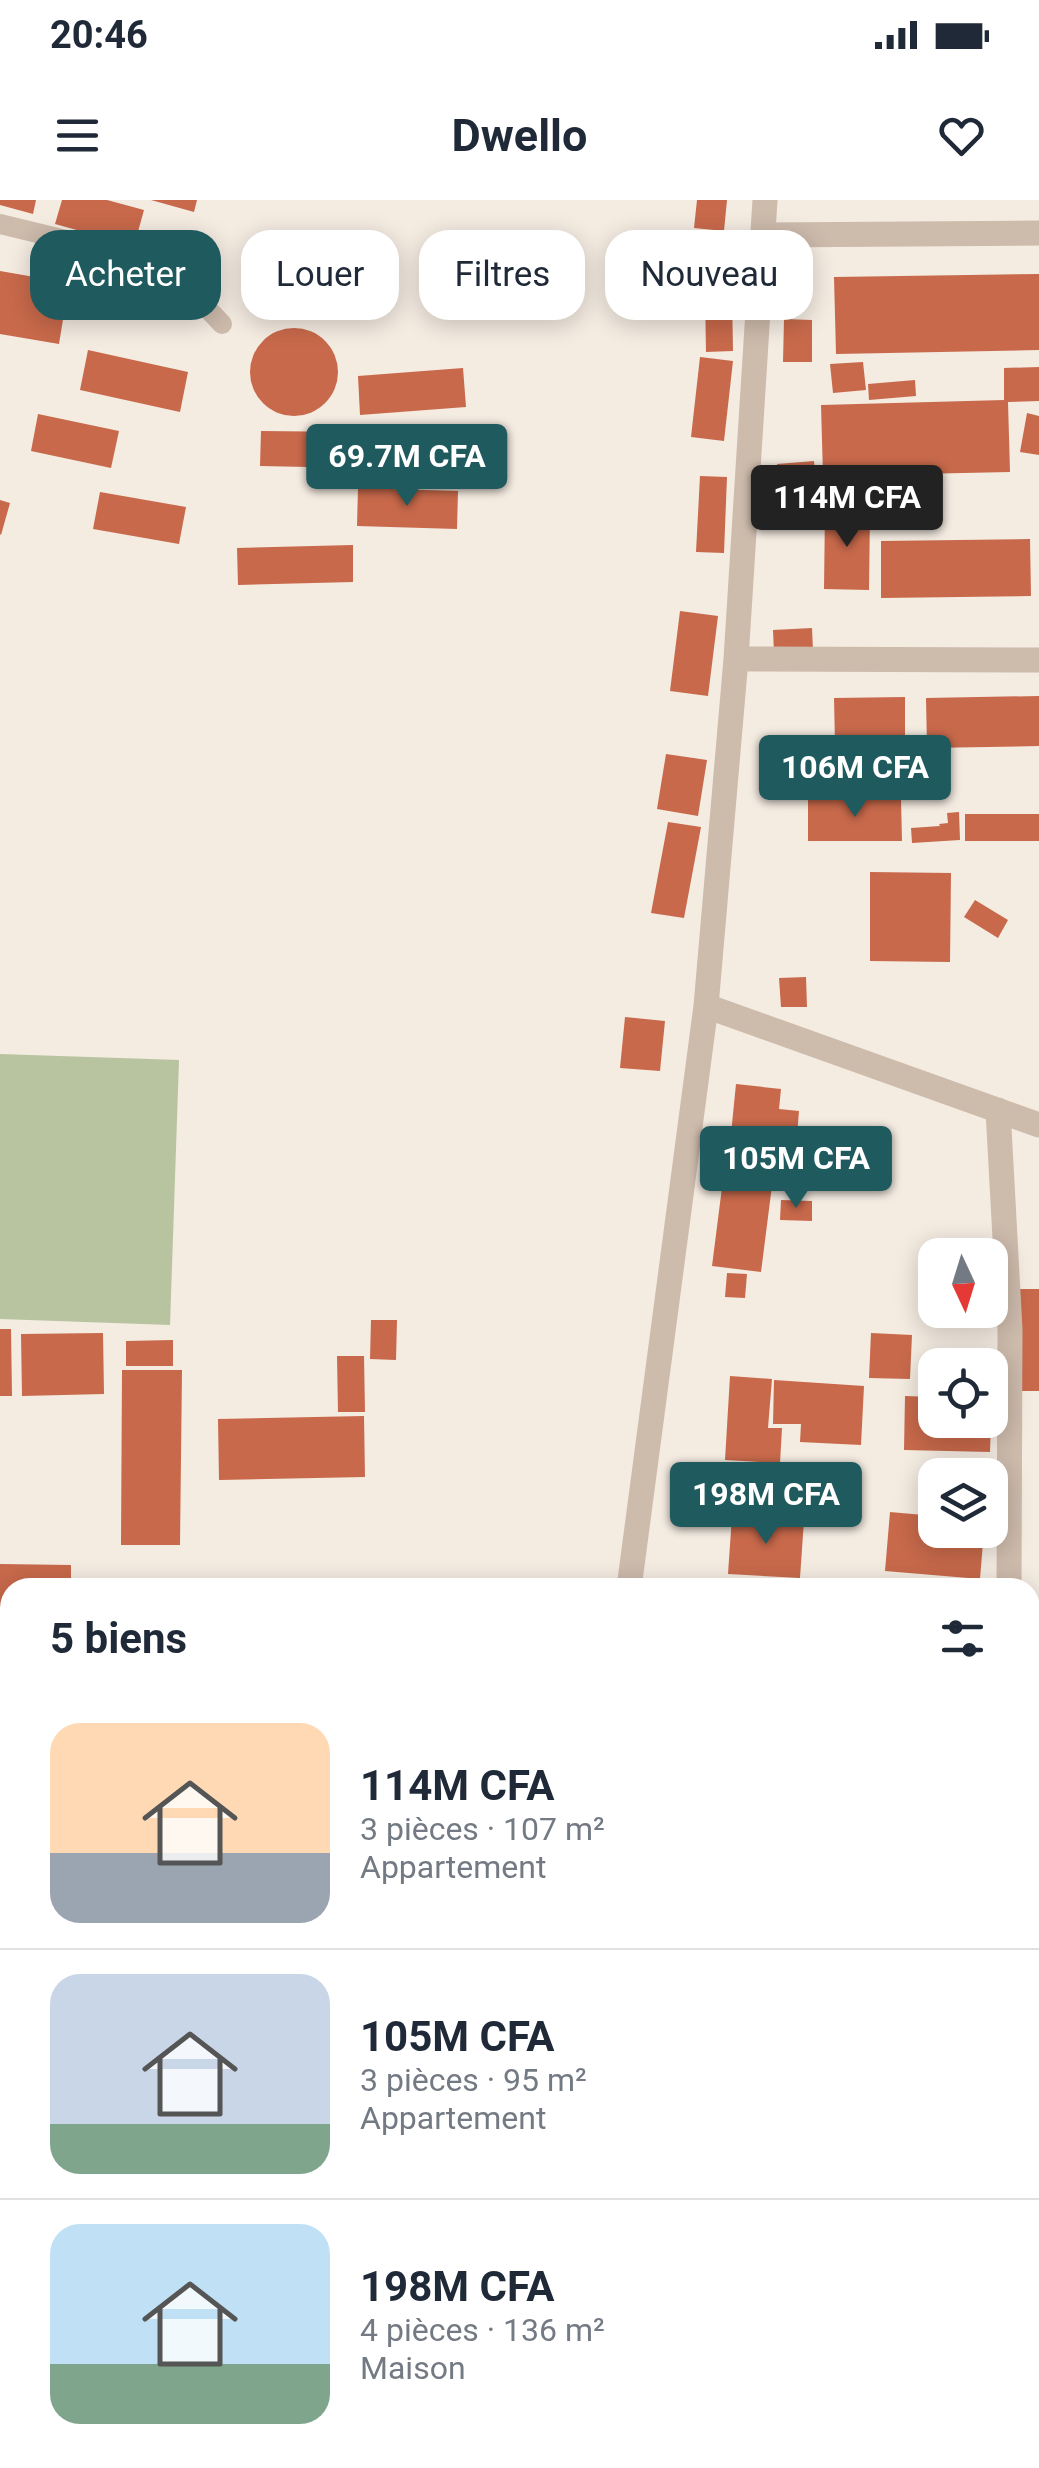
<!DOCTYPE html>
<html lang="fr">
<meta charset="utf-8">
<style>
:root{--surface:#fff;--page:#f2f2f3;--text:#1f2937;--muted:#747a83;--line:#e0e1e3;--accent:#1f5a5e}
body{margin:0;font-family:Roboto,sans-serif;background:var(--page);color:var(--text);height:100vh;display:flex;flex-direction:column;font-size:38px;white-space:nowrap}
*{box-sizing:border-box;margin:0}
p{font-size:32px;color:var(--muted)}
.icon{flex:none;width:55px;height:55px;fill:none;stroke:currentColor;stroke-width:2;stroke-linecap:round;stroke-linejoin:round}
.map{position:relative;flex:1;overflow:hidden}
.details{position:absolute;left:0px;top:1378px;width:1040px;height:892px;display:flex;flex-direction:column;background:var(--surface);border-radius:30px 30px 0 0;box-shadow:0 5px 25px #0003}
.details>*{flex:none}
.top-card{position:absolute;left:30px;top:30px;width:980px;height:90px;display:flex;gap:20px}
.needle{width:65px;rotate:176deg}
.tools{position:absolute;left:918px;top:1038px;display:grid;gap:20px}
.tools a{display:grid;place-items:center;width:90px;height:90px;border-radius:20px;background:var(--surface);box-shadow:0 5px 25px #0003;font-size:50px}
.price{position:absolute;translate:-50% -85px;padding:0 22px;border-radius:10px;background:var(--accent);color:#fff;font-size:32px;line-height:65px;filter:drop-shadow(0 2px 5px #0008)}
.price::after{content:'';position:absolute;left:50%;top:60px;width:30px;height:22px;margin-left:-15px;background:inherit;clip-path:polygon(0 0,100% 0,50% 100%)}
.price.selected{background:#222;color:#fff}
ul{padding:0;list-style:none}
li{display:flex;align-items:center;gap:30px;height:250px;padding:0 50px}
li+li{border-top:2px solid var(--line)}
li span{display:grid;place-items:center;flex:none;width:280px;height:200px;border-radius:30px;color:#555}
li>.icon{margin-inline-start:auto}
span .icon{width:120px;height:120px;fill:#fffc;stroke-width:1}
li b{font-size:42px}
h2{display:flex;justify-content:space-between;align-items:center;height:120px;padding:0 50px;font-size:42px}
.tag{padding:0 35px;border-radius:30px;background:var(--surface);box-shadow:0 5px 25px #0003;font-size:35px;line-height:90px}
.tag.selected{background:var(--accent);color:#fff}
.status{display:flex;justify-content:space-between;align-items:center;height:70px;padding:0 50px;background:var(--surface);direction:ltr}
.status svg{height:28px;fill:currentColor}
header{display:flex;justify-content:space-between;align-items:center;height:130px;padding:0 50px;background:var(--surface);font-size:45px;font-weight:700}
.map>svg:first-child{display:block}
</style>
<div class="status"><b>20:46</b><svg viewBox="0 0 49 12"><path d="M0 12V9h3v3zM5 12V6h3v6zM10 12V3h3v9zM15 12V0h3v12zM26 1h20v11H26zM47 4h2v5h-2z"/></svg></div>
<header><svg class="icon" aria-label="menu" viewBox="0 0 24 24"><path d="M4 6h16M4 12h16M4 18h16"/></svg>Dwello<svg class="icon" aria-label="heart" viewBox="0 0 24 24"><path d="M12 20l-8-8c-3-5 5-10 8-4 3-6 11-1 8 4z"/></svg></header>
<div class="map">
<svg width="1039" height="2268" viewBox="0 0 1039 2268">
<rect width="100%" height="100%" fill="#f4ebe1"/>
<path fill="#b8c4a0" d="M 0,854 L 179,860 L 170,1125 L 0,1119 Z"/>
<path fill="#c8694b" d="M 0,0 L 36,0 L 33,14 L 0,5 Z
M 62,0 L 107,0 L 144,10 L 134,46 L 55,24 Z
M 151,0 L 197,0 L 194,12 Z
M 697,0 L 727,0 L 724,31 L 694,28 Z
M 0,71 L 69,83 L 59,144 L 0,134 Z
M 1039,74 L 1039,150 L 836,154 L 834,77 Z
M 304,86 L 359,86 L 360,116 L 304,116 Z
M 705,95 L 732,95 L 733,151 L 706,152 Z
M 784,119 L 812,120 L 812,162 L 783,162 Z
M250 172a44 44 0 1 1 88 0a44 44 0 1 1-88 0Z
M 88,150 L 188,172 L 180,212 L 80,190 Z
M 700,157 L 733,161 L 724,241 L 691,237 Z
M 863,162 L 866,190 L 833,193 L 830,164 Z
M 1039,167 L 1039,201 L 1008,202 L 1010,272 L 823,276 L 821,205 L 1004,200 L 1004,168 Z
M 463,168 L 466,207 L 360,215 L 358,176 Z
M 915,180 L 916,196 L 869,200 L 868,184 Z
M 1027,213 L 1039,216 L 1039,255 L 1020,252 Z
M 38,214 L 119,231 L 111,268 L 31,251 Z
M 261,231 L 356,232 L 356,268 L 260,266 Z
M 814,261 L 816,281 L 779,284 L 777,264 Z
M 700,276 L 727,277 L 724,353 L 696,352 Z
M 358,288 L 458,291 L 457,329 L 357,326 Z
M 100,292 L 186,307 L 179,344 L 93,329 Z
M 0,300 L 10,303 L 1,335 L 0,334 Z
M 903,307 L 905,327 L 874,330 L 873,309 Z
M 825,310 L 870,310 L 869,390 L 824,389 Z
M 1030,339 L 1031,396 L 881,398 L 881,341 Z
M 353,345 L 353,382 L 238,385 L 237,348 Z
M 680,411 L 718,416 L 708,496 L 670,491 Z
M 812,428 L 813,451 L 774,453 L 773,430 Z
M 1039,496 L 1039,546 L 927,548 L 926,498 Z
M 905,497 L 905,544 L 835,545 L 834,498 Z
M 840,546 L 866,547 L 864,591 L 839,590 Z
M 666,554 L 707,560 L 698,616 L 657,609 Z
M 808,599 L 901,599 L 902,641 L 808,641 Z
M 959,612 L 960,640 L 912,643 L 911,628 L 940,626 L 939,624 L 948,623 L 947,613 Z
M 965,614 L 1039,614 L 1039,641 L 965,641 Z
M 668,622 L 701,627 L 684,718 L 651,713 Z
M 870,672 L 951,673 L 950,762 L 870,761 Z
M 975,700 L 1008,720 L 998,738 L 964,717 Z
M 806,777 L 807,807 L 781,807 L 779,778 Z
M 625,817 L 665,821 L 660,871 L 620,868 Z
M 736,884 L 781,889 L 779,909 L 799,911 L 797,936 L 777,934 L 774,959 L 729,954 Z
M 726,956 L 775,962 L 761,1072 L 712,1066 Z
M 781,1000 L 812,1001 L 812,1021 L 780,1020 Z
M 727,1073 L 747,1074 L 745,1098 L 725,1097 Z
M 1010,1089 L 1039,1089 L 1039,1191 L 1012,1191 Z
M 371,1120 L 397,1120 L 396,1160 L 370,1159 Z
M 0,1129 L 11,1129 L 12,1196 L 0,1196 Z
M 103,1133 L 104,1194 L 22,1196 L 21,1134 Z
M 871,1133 L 912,1135 L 910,1179 L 869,1178 Z
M 173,1140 L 173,1166 L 126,1166 L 126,1141 Z
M 337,1156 L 364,1156 L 365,1212 L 338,1212 Z
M 122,1170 L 182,1170 L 180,1345 L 121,1345 Z
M 730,1176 L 772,1179 L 768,1228 L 782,1228 L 780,1263 L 725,1260 Z
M 774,1180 L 864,1186 L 861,1245 L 800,1242 L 801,1224 L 773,1224 Z
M 905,1196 L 935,1197 L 935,1220 L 991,1220 L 990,1252 L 904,1250 Z
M 364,1216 L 365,1277 L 219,1280 L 218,1219 Z
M 890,1312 L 935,1316 L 935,1330 L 984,1330 L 980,1379 L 885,1371 Z
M 732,1316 L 804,1320 L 800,1378 L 728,1374 Z
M 0,1364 L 71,1365 L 71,1388 L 10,1388 L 10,1446 L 0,1446 Z
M 1030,1623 L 1039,1623 L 1039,1714 L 1030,1713 Z
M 3,1625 L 10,1626 L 10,1690 L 3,1690 Z
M 1030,1898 L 1039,1898 L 1039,1965 L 1030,1965 Z
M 0,1926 L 10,1926 L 10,2071 L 0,2071 Z
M 1039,2155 L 1039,2218 L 1030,2218 L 1030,2156 Z
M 0,2234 L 10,2234 L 10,2260 L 85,2260 L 85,2268 L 0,2268 Z
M 94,2260 L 168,2260 L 168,2268 L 94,2268 Z
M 229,2260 L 326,2260 L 326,2268 L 229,2268 Z"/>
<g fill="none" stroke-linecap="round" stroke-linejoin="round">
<path stroke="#cdbbac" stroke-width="20" d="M 0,24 L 136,57 L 172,71 L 222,124
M 0,1462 L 10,1463"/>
<path stroke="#cdbbac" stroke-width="25" d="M 765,35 L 1039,33
M 736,459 L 1039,460
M 706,806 L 1039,925
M 998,910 L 1010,1129 L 1009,1388
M 629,1388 L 706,806 L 736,459 L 765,0
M 1030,1453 L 1039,1453
M 546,2268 L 547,2260
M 874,2268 L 874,2260"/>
<path stroke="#a18a7d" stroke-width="25" d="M 0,1797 L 10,1797
M 1030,1801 L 1039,1801"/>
</g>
</svg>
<div class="tools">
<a><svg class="needle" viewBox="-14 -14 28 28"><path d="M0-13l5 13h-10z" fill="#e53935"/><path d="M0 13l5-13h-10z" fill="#747a83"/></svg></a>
<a><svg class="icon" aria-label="locate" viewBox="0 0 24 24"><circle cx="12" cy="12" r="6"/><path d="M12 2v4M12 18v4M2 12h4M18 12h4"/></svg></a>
<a><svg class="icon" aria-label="layers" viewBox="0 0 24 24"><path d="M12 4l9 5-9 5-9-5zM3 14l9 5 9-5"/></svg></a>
</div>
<b class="price" style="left:407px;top:309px">69.7M CFA</b>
<b class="price selected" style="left:847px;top:350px">114M CFA</b>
<b class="price" style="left:855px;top:620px">106M CFA</b>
<b class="price" style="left:796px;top:1011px">105M CFA</b>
<b class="price" style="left:766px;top:1347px">198M CFA</b>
<div class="top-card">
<a class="tag selected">Acheter</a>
<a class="tag">Louer</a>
<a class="tag">Filtres</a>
<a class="tag">Nouveau</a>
</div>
<section class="details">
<h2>5 biens<svg class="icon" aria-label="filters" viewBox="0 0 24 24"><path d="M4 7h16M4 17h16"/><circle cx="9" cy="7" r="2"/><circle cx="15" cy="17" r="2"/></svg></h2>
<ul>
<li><span style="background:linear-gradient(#ffd9b3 65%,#9aa5b1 0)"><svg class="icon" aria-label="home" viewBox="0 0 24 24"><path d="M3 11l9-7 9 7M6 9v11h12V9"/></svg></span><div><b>114M CFA</b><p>3 pièces · 107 m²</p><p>Appartement</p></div></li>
<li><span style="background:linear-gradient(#c9d6e8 75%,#7fa58c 0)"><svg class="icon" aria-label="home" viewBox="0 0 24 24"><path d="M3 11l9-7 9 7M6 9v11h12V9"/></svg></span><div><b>105M CFA</b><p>3 pièces · 95 m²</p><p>Appartement</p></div></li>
<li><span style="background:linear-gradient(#bfe0f5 70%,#7fa58c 0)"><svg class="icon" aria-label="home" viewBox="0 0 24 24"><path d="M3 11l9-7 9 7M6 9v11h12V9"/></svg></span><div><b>198M CFA</b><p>4 pièces · 136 m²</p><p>Maison</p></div></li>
</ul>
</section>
</div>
